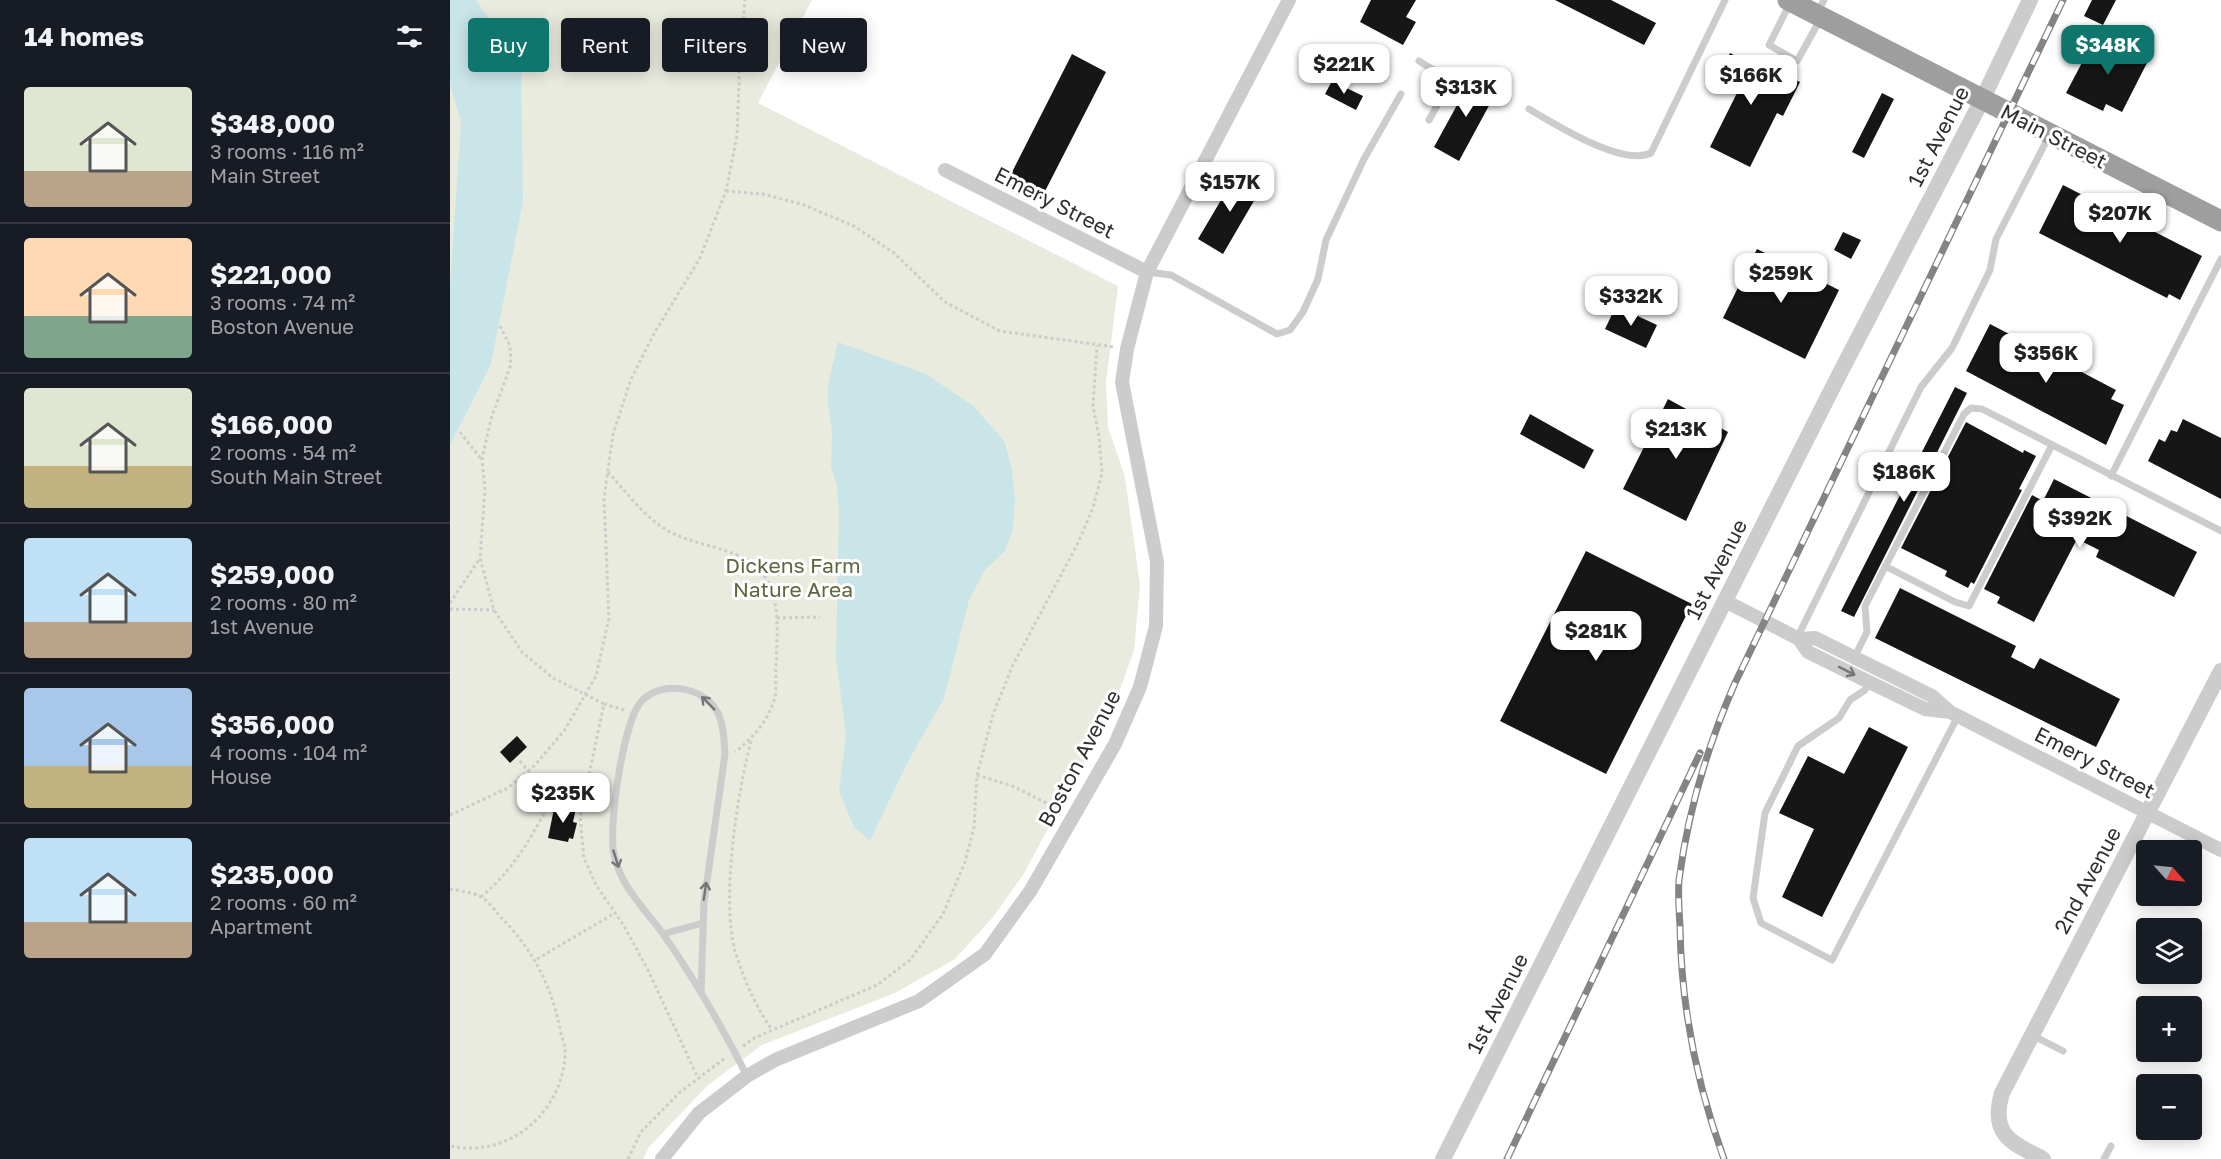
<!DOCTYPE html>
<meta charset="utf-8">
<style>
:root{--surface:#171b24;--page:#242831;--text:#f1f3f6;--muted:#9ea1a6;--line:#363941;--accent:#0f766e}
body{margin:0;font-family:"Golos Text",sans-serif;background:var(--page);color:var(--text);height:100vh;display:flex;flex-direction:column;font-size:22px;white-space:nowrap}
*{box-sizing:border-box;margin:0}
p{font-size:20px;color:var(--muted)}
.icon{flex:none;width:33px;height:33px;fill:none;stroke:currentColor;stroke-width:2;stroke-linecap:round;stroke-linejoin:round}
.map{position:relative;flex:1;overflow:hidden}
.panel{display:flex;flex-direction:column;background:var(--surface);width:450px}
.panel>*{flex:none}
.banner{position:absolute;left:18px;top:18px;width:570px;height:54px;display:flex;gap:12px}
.needle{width:39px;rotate:117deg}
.controls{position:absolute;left:1686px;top:840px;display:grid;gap:12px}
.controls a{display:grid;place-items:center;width:66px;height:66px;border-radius:6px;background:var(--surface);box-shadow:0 3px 15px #0003;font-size:30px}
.price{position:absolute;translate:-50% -51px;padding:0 14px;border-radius:12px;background:#fff;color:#222;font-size:20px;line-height:39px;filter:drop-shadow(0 2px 3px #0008)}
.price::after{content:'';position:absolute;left:50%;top:36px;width:18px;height:14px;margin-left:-9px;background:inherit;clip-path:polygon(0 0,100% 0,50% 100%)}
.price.on{background:var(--accent);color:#fff}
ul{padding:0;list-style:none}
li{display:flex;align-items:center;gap:18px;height:150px;padding:0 24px}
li+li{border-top:2px solid var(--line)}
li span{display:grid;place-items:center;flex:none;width:168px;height:120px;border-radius:6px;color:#555}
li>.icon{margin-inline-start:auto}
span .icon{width:72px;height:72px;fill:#fffc;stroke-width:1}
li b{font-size:26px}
h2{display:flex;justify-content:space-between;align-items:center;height:72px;padding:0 24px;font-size:26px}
.chip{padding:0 21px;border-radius:6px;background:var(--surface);box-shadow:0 3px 15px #0003;font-size:21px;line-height:54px}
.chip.on{background:var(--accent);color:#fff}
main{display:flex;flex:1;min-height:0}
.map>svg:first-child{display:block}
</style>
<main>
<section class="panel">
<h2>14 homes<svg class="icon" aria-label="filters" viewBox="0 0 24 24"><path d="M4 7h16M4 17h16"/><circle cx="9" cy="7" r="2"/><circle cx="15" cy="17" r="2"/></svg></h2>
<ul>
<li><span style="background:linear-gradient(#dfe7d0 70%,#b9a48a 0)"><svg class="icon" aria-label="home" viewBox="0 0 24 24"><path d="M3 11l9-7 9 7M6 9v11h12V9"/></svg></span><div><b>$348,000</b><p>3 rooms · 116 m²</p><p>Main Street</p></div></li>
<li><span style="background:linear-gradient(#ffd9b3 65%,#7fa58c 0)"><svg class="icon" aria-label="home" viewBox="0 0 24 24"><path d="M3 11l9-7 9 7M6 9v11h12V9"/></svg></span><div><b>$221,000</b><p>3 rooms · 74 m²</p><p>Boston Avenue</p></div></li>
<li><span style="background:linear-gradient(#dfe7d0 65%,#c2b280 0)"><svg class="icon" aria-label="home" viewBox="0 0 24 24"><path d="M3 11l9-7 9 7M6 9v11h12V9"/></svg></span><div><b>$166,000</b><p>2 rooms · 54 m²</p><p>South Main Street</p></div></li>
<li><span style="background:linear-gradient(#bfe0f5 70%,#b9a48a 0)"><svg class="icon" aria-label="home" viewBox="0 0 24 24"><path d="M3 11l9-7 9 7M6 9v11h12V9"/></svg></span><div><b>$259,000</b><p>2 rooms · 80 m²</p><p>1st Avenue</p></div></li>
<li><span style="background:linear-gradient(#a9c7e8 65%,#c2b280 0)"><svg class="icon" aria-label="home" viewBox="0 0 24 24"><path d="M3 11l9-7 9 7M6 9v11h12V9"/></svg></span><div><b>$356,000</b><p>4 rooms · 104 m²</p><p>House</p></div></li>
<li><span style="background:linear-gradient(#bfe0f5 70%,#b9a48a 0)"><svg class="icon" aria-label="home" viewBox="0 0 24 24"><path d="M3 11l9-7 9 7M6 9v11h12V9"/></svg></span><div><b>$235,000</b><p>2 rooms · 60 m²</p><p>Apartment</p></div></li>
</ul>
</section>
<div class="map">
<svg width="1771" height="1159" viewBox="0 0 1771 1159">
<rect width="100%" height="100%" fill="#fff"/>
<path fill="#e9ebde" d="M 0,0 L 362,0 L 308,103 L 668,286 L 656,383 L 658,427 L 675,477 L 690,585 L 684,650 L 663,709 L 573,875 L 543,917 L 505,959 L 445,993 L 312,1045 L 258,1085 L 199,1147 L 193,1159 L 0,1159 Z"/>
<path fill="#c9e5e7" d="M 0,0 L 26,0 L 71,65 L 73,201 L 41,364 L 0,445 L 0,285 L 11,122 L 0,84 Z
M 388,342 L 476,374 L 523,406 L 555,442 L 562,471 L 565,498 L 563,529 L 555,551 L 535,570 L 519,600 L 494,698 L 455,767 L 420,841 L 404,827 L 389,791 L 396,735 L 386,658 L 389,511 L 387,485 L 381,468 L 382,433 L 378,402 L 378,385 Z"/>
<path fill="#161616" d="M 921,0 L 966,0 L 956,17 L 966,22 L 953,45 L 910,22 Z
M 1105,0 L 1161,0 L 1206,23 L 1194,45 Z
M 1642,0 L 1666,0 L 1653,25 L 1634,16 Z
M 1645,38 L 1679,56 L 1685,44 L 1702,53 L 1672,112 L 1656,104 L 1653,111 L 1616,93 Z
M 1280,53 L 1301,64 L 1303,58 L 1350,82 L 1333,116 L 1327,113 L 1300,167 L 1260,147 L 1287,93 L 1265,83 Z
M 622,54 L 656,72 L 591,199 L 557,182 Z
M 1023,76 L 1048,89 L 1009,161 L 984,147 Z
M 882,81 L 913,96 L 906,110 L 875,94 Z
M 1432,93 L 1444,99 L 1414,158 L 1402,152 Z
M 787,173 L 812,187 L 773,254 L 748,239 Z
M 1613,185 L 1752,256 L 1730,300 L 1719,294 L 1717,298 L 1589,233 Z
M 1393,232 L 1411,240 L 1401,259 L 1384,250 Z
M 1307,249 L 1389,290 L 1355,359 L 1273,318 Z
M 1166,306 L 1207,325 L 1196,348 L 1155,329 Z
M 1540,324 L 1666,390 L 1661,399 L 1674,405 L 1656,445 L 1516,371 Z
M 1505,387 L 1517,393 L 1404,617 L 1391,611 Z
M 1218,399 L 1278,432 L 1236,521 L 1173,489 Z
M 1080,414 L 1144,450 L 1134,469 L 1070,434 Z
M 1733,419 L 1771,438 L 1771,499 L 1698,461 L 1709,439 L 1715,442 L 1721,430 L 1727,432 Z
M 1516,422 L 1573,453 L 1574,450 L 1586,456 L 1569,489 L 1572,490 L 1524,584 L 1521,582 L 1518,588 L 1495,576 L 1497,571 L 1451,548 Z
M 1604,479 L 1747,552 L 1724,597 L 1646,557 L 1649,550 L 1627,539 L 1584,622 L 1547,603 L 1550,597 L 1534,589 L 1582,495 L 1593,501 Z
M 1136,551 L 1242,604 L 1156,774 L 1050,721 Z
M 1450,588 L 1566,646 L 1561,657 L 1584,669 L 1590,658 L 1670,699 L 1646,747 L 1425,638 Z
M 1419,727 L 1458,747 L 1372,917 L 1332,897 L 1364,829 L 1329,813 L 1358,756 L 1394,774 Z
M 67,736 L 77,747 L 60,763 L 50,752 Z
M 105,804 L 126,808 L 123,822 L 127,823 L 123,839 L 119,838 L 118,842 L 98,838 Z"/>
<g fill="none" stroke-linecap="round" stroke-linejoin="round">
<path stroke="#ccc" stroke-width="3" stroke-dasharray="3 3" stroke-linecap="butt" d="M 276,191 L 313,194 L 354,205 L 404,226 L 444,253 L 495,302 L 550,331 L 664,347
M 50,326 L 60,346 L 61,364 L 41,419 L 32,459 L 35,489 L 30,558 L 44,610 L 72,652 L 103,678 L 154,704 L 130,817 L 134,858 L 146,885 L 174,926 L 197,968 L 248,1078
M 10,432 L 31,459
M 158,472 C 176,492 196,519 220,532 C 247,546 282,547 305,566 C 333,588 327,635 326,665 C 325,675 327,688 325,697 C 319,720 303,738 285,752
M 0,603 L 30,558
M 0,609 L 44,610
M 327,618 L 370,617
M 154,704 L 174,710
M 301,741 C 287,794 271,898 285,951 C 293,978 306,1007 322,1030
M 70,761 C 87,784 106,793 133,801
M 527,775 L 565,787 L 610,810
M 0,815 L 58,788 L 85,765 L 114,731 L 146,676 L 159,618 L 154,498 L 163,434 L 181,379 L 205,332 L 250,258 L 276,191 L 287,136 L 290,56 L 295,0
M 0,889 C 9,891 23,892 31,897 C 37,900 43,908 47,913 C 82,949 99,979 110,1028 C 111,1036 116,1046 115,1055 C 112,1111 61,1159 0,1146
M 31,897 C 65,869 85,831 105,793
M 87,959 L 165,913
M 293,1046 L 304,1038 L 427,985 L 460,960 L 493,914 L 515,862 L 524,827 L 527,775 L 543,714 L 563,665 L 628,543 L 643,508 L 652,473 L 649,437 L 643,406 L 647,345
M 178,1159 L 191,1132 L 229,1093 L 275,1058"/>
<path stroke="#ccc" stroke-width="7" d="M 1339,5 L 1319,45 L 1347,61 L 1370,20
M 1367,13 L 1374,0
M 969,61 L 1001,81 L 979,120
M 1079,109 C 1105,124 1172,167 1201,153 L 1275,0
M 697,272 L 721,275 L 827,334 L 840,330 L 853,312 L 868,279 L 876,240 L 914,159 L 951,94
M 1661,476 L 1771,259
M 1435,566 L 1505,602 L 1519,606 L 1602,445
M 1347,638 L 1471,387 L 1502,348 L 1540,270 L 1546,239 L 1599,136
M 1404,658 L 1417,632 L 1415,606 L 1514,414 L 1521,408 L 1532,409 L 1771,531
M 1419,682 L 1415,690 L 1400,700 L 1389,718 L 1348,746 L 1315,813 L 1303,898 L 1311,923 L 1382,960 L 1508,716
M 213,934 L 253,923
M 251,992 L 254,902 L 275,754 C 274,740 274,726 268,713 C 255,686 209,679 190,703 C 173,725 158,826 164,854 C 170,886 195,909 213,934 C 245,979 272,1027 297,1076
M 1582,1035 L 1613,1051
M 1654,1159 L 1661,1146"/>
<path stroke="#ccc" stroke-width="14" d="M 495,170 L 697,272
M 1275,601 L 1349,639 L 1358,652 L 1419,682 L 1475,709 L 1500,712
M 1349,639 L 1365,638 L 1482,696 L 1500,712 L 1771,850
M 212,1159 L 249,1113 L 297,1076 L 325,1060 L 469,1001 L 535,954 L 581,890 L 665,744 L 690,687 L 706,626 L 707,562 L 672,382 L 677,349 L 697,272 L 839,0"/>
<path stroke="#ccc" stroke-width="16" d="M 993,1159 L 1389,375 L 1532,100 L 1580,0
M 1593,1159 C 1560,1142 1540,1134 1552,1093 L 1771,671"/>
<path stroke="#9e9e9e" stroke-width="21" d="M 1338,0 L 1771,221"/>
<g stroke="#848484" stroke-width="7">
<path id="rail" d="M 1057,1159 L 1250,753
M 1274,1159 C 1247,1085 1231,1005 1230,926 C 1229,911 1228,895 1229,880 C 1238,811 1257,747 1285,683 L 1613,0"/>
</g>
<use href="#rail" stroke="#fff" stroke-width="4.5" stroke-dasharray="14" stroke-linecap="butt"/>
</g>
<defs><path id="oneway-shaft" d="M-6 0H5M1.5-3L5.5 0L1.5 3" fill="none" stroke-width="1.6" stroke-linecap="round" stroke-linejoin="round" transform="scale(1.5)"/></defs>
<g stroke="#767676">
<use href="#oneway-shaft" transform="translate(1397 671) rotate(27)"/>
<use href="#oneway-shaft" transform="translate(258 703) rotate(-135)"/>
<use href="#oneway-shaft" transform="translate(166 859) rotate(73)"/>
<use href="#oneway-shaft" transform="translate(255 891) rotate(-82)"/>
</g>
<g text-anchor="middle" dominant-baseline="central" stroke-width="6" stroke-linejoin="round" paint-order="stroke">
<g font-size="21" fill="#2f2f2f" stroke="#fff">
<text transform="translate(1488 136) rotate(-63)">1st Avenue</text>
<text transform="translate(1604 136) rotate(27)">Main Street</text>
<text transform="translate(605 202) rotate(27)">Emery Street</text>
<text transform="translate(1266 569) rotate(-63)">1st Avenue</text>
<text transform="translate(629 758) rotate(-62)">Boston Avenue</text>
<text transform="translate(1645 762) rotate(27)">Emery Street</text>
<text transform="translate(1637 880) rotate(-62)">2nd Avenue</text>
<text transform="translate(1047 1003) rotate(-63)">1st Avenue</text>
</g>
<g font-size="21" fill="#5e6740" stroke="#fff">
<text x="343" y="565">Dickens Farm<tspan x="343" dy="24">Nature Area</tspan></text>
</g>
</g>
</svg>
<div class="controls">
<a><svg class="needle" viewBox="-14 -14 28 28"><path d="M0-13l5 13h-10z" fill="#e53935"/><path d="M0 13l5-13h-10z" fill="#9ea1a6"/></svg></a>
<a><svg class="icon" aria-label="layers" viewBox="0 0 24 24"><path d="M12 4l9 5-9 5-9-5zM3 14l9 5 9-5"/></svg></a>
<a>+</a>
<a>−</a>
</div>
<b class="price on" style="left:1658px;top:76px">$348K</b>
<b class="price" style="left:894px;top:95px">$221K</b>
<b class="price" style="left:1301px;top:106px">$166K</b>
<b class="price" style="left:1016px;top:118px">$313K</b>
<b class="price" style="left:780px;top:213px">$157K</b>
<b class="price" style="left:1670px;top:244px">$207K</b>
<b class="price" style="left:1331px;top:304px">$259K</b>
<b class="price" style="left:1181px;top:327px">$332K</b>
<b class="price" style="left:1596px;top:384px">$356K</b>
<b class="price" style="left:1226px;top:460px">$213K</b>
<b class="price" style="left:1454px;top:503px">$186K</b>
<b class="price" style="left:1630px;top:549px">$392K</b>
<b class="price" style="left:1146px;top:662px">$281K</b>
<b class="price" style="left:113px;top:824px">$235K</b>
<div class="banner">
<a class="chip on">Buy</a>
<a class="chip">Rent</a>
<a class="chip">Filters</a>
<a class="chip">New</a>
</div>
</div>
</main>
